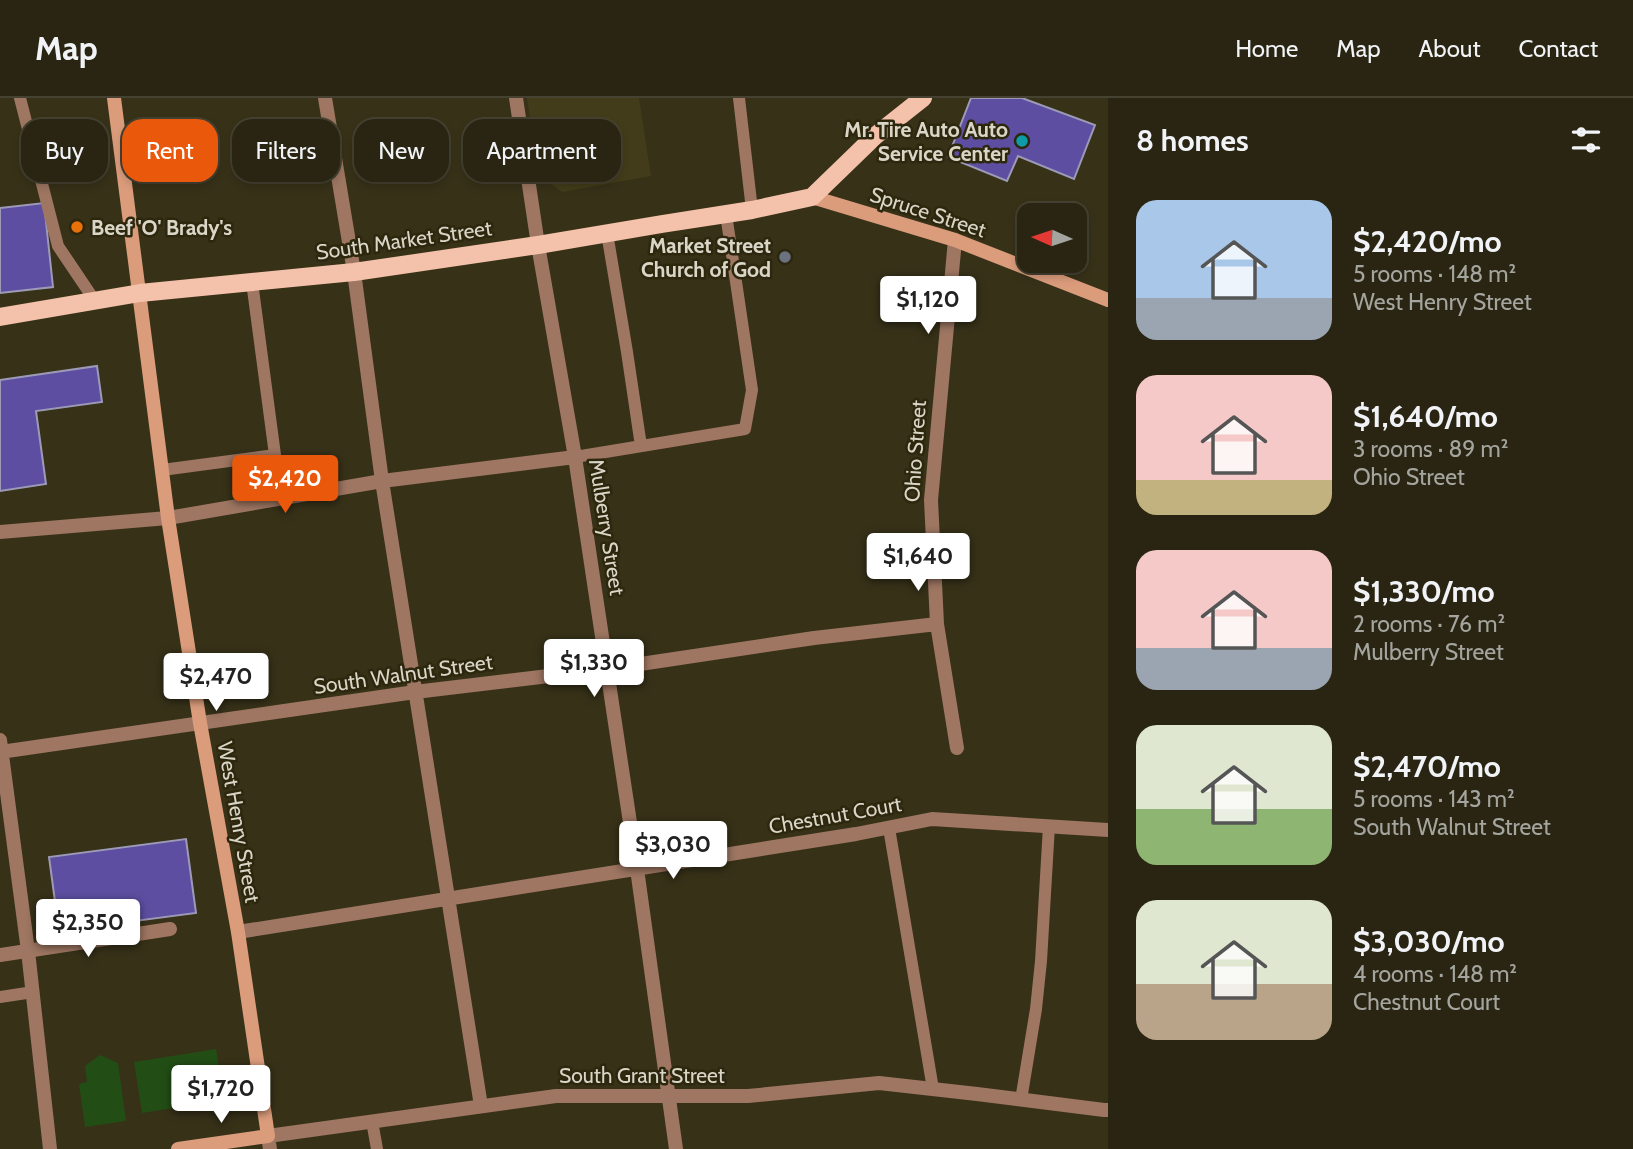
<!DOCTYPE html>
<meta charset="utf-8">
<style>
:root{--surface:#292512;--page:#312d1b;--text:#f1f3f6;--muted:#a5a59f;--line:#454232;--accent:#ea580c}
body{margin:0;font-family:Cabin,sans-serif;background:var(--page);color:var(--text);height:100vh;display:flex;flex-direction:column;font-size:26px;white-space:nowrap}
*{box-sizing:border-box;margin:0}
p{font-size:23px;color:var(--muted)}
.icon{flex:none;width:38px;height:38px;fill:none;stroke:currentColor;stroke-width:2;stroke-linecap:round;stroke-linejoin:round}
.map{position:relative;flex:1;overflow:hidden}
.panel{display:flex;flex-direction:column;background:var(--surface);width:525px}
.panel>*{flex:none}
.top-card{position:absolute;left:21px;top:21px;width:665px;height:63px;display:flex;gap:14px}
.needle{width:46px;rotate:273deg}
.controls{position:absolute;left:1017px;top:105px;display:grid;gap:14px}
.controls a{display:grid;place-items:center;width:70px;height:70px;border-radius:14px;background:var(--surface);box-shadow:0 4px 10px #0003,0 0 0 2px var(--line);font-size:35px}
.price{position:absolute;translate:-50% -60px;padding:0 16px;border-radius:7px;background:#fff;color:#222;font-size:23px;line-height:46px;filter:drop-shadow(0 2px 4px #0008)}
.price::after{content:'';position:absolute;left:50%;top:42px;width:21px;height:16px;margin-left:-10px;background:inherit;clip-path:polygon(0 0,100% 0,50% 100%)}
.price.selected{background:var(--accent);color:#fff}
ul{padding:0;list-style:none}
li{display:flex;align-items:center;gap:21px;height:175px;padding:0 28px}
li span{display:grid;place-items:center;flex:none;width:196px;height:140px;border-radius:21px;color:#555}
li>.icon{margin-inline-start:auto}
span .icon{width:84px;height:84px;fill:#fffc;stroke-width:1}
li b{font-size:30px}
h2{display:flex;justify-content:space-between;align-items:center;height:84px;padding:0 28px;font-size:30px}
.pill{padding:0 24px;border-radius:21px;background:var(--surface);box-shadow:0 4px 10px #0003,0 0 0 2px var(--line);font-size:24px;line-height:63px}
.pill.selected{background:var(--accent);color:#fff}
header{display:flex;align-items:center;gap:42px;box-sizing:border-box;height:98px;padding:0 35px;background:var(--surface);border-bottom:2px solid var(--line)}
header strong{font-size:33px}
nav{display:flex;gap:38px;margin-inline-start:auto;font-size:24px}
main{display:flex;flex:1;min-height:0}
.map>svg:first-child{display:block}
</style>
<header>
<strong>Map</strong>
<nav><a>Home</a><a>Map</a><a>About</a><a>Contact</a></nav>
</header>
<main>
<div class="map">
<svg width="1108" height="1051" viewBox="0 0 1108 1051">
<rect width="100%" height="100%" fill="#373118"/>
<path fill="#433c1a" d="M 527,0 L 639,0 L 651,78 L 562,94 L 539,77 Z"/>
<path fill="#224e15" d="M 216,951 L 224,1002 L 142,1015 L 134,964 Z
M 100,957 L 118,965 L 126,1023 L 85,1029 L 79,986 L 87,984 L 85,968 Z"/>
<path fill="#5d4ea1" stroke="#9c9ab6" stroke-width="2" d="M 971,0 L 1022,0 L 1095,27 L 1074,81 L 1018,58 L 1007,83 L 948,59 Z
M 44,105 L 53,189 L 0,195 L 0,110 Z
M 97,268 L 102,304 L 36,313 L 46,386 L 0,393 L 0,282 Z
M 186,741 L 196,815 L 59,833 L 49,759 Z"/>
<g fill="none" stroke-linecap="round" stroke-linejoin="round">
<path stroke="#9e7662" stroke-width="12" d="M 20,0 L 58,148 L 95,203
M 739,0 L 752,112
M 607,135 L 627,254 L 641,348
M 252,184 L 275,357
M 575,359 L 745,331 L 752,292 L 726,116
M 162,372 L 275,357 L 281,400
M 889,730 L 933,991
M 0,899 L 33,894
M 1021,1002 L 1036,911 L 1041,863 L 1049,728
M 372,1023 L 377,1051"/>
<path stroke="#9e7662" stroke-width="14" d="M 325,0 L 354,174 L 382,383 L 481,1008
M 516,0 L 538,147 L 575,359 L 637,771 L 676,1051
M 955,142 L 931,402 L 937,526 L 957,650
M 0,434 L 168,420 L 382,383 L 575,359 L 575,361
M 0,642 L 28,853 L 50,1051
M 0,654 L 415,594 L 607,571 L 814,540 L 937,526
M 238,834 L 856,736 L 932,721 L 1108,732
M 0,857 L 170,831
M 270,1051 L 268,1038 L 556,998 L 748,998 L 879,985 L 977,996 L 1104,1012 L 1108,1012"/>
<path stroke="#db9c7c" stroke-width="14" d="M 114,0 L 168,420 L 200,625 L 238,834 L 268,1038 L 178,1051
M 812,99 L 955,142 L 1108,202"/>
<path stroke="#f4c2aa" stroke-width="18" d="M 0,219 L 140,195 L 354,174 L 538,147 L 662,126 L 752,112 L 812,99 L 875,38 L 923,0"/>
</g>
<circle fill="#0f9aa8" stroke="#2d270e" stroke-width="2.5" cx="1022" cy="43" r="7"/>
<circle fill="#e8710a" stroke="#2d270e" stroke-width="2.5" cx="77" cy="129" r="7"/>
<circle fill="#6b7280" stroke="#2d270e" stroke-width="2.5" cx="785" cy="159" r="7"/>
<g text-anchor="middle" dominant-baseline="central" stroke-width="5" stroke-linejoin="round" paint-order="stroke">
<g font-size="21" font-weight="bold" fill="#d9d6c7" stroke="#2d270e" text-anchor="end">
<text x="1008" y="31">Mr. Tire Auto Auto<tspan x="1008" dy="24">Service Center</tspan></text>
<text x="91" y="129" text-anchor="start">Beef 'O' Brady's</text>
<text x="771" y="147">Market Street<tspan x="771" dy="24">Church of God</tspan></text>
</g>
<g font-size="21" fill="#d9d6c7" stroke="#2d270e">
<text transform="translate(928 114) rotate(18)">Spruce Street</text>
<text transform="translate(404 142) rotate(-8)">South Market Street</text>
<text transform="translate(915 353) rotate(-86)">Ohio Street</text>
<text transform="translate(607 429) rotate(81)">Mulberry Street</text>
<text transform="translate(403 576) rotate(-8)">South Walnut Street</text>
<text transform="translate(835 717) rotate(-10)">Chestnut Court</text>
<text transform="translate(239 724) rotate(80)">West Henry Street</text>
<text x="642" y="977">South Grant Street</text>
</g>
</g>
</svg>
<div class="controls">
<a><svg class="needle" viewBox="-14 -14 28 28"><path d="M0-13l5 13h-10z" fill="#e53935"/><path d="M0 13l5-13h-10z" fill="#a5a59f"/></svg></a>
</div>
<b class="price" style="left:928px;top:238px">$1,120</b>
<b class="price selected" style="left:285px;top:417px">$2,420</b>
<b class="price" style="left:918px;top:495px">$1,640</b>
<b class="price" style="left:594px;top:601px">$1,330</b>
<b class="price" style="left:216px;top:615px">$2,470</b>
<b class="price" style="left:673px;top:783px">$3,030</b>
<b class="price" style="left:88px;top:861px">$2,350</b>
<b class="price" style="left:221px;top:1027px">$1,720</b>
<div class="top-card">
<a class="pill">Buy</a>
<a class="pill selected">Rent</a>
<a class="pill">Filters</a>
<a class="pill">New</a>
<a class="pill">Apartment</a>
</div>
</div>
<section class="panel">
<h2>8 homes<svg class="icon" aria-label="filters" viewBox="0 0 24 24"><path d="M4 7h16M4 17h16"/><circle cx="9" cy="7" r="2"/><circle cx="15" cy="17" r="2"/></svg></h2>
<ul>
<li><span style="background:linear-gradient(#a9c7e8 70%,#9aa5b1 0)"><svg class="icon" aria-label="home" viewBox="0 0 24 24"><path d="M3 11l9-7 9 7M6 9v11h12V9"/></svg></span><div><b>$2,420/mo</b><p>5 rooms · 148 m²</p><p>West Henry Street</p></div></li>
<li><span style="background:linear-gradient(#f6c9c9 75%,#c2b280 0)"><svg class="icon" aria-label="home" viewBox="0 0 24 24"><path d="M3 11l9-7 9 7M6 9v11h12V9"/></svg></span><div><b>$1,640/mo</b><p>3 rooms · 89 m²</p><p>Ohio Street</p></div></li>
<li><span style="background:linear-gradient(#f6c9c9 70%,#9aa5b1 0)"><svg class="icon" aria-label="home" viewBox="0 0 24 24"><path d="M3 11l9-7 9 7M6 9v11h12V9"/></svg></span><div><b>$1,330/mo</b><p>2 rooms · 76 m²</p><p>Mulberry Street</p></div></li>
<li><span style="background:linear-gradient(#dfe7d0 60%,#8fb573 0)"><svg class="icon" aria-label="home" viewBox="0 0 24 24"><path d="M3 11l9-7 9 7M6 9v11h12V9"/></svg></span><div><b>$2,470/mo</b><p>5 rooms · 143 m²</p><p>South Walnut Street</p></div></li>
<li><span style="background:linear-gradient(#dfe7d0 60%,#b9a48a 0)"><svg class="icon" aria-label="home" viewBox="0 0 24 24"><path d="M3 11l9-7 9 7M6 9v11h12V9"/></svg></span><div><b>$3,030/mo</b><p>4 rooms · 148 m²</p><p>Chestnut Court</p></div></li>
</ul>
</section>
</main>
